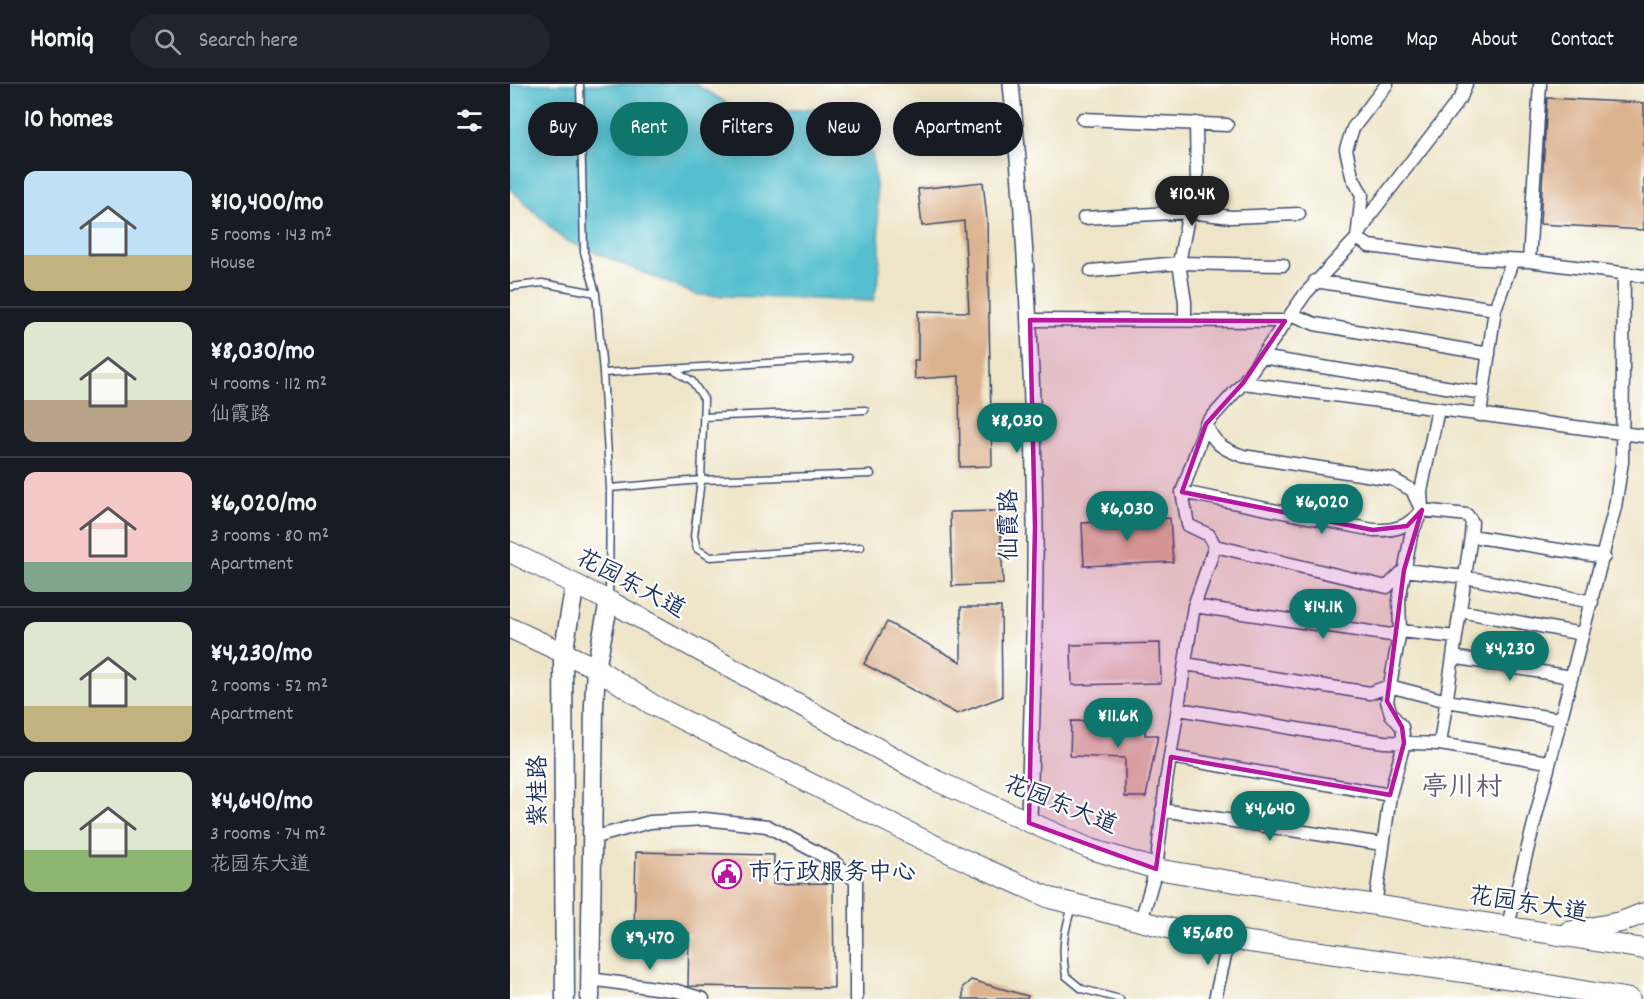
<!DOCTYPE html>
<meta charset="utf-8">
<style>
:root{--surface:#171b24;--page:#20242c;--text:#f1f3f6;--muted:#9ea1a6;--line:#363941;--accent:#0f766e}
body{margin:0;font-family:Dekko,"LXGW WenKai TC",sans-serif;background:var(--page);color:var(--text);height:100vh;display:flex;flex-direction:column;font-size:22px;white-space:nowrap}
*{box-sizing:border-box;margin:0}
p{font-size:20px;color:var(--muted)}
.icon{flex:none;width:33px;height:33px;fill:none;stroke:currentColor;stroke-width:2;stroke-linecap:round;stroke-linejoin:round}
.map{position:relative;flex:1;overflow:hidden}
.sheet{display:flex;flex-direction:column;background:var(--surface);width:510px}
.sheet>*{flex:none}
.top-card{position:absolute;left:18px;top:18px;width:570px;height:54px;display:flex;gap:12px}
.price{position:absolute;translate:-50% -51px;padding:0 14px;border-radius:21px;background:var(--accent);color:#fff;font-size:20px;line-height:39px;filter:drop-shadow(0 2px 3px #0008)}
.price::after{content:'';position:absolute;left:50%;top:36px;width:18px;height:14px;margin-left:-9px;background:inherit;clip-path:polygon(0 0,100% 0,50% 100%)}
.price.active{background:#222;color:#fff}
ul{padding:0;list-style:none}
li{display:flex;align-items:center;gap:18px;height:150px;padding:0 24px}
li+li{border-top:2px solid var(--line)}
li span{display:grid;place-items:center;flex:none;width:168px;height:120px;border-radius:12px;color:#555}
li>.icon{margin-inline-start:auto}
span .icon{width:72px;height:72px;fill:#fffc;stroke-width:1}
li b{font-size:26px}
h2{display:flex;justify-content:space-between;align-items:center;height:72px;padding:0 24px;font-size:26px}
.pill{padding:0 21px;border-radius:27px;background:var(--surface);box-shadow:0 3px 15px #0003;font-size:21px;line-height:54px}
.pill.active{background:var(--accent);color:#fff}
header{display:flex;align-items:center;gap:36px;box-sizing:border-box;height:84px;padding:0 30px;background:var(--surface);border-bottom:2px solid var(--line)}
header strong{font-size:28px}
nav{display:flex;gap:33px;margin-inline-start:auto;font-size:21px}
.search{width:420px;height:54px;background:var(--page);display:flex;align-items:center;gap:15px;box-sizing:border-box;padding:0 21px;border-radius:33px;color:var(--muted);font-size:22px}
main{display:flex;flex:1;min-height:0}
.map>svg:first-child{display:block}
</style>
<header>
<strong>Homiq</strong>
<div class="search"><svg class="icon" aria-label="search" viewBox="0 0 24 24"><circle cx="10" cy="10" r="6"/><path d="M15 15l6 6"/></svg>Search here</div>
<nav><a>Home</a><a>Map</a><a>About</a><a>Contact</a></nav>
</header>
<main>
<section class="sheet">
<h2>10 homes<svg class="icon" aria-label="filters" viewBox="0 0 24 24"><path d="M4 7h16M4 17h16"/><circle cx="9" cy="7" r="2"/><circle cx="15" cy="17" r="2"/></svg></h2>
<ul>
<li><span style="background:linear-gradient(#bfe0f5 70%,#c2b280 0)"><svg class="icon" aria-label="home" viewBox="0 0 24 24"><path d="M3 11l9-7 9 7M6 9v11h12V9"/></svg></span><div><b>¥10,400/mo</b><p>5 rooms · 143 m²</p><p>House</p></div></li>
<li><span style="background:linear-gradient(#dfe7d0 65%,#b9a48a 0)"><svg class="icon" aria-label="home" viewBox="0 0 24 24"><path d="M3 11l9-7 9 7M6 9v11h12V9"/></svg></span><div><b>¥8,030/mo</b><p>4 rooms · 112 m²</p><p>仙霞路</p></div></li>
<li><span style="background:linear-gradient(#f6c9c9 75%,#7fa58c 0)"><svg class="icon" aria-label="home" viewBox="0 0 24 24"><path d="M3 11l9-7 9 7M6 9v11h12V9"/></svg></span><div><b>¥6,020/mo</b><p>3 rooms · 80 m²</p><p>Apartment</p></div></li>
<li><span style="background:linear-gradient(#dfe7d0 70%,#c2b280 0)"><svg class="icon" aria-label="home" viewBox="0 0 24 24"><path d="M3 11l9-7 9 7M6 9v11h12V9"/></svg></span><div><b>¥4,230/mo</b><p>2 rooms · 52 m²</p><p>Apartment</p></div></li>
<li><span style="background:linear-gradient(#dfe7d0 65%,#8fb573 0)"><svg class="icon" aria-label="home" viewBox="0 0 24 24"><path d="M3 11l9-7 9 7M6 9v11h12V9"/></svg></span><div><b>¥4,640/mo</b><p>3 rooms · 74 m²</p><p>花园东大道</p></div></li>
</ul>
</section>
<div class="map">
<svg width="1134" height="915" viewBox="0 0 1134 915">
<rect width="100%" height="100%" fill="#fff"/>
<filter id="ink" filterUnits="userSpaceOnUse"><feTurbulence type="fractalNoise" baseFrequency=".0167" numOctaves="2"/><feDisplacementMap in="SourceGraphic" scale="12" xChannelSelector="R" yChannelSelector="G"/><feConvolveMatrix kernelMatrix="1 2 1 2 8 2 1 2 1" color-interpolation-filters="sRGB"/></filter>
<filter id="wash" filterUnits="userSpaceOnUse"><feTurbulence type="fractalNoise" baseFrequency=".008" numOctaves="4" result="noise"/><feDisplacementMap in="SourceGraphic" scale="24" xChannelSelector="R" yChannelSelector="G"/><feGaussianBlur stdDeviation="1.35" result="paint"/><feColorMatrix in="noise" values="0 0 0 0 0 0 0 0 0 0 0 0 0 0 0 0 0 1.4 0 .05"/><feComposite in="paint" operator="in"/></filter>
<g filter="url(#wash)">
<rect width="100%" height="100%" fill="#eee5c8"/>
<path fill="#54bfcf" stroke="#387796" stroke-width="1.5" d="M 0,0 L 185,0 L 222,22 L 248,29 L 308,24 L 326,25 L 342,32 L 362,68 L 366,101 L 370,164 L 369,192 L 363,217 L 187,211 L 53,155 L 0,104 Z"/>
<g id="blocks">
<path fill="#dcb390" d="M 1037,14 L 1134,19 L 1134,146 L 1030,140 Z
M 473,98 L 477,135 L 482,382 L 450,383 L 449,292 L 405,295 L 404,276 L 408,276 L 408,227 L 459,228 L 454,137 L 412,142 L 408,105 Z
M 490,427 L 493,500 L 442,502 L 440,428 Z
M 660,434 L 663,478 L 574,482 L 572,439 Z
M 451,523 L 491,523 L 492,613 L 447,630 L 354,580 L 377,538 L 451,578 Z
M 650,559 L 651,599 L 562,601 L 561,561 Z
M 561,637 L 635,638 L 635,651 L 648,651 L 636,713 L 615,713 L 615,674 L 560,672 Z
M 126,768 L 264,771 L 263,800 L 323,799 L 324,904 L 178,902 L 179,849 L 124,847 Z
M 461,896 L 518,912 L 517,915 L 453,915 L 453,903 Z"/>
</g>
</g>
<g filter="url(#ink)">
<use href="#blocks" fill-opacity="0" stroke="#3b4a6e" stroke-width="1.5"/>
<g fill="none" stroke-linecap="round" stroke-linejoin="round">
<g stroke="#3b4a6e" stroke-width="9">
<path id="service" d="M 70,0 L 74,168 L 86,209 L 93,289 L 100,404 L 99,513
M 0,203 L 32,199 L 86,209
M 165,286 L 182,297 L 194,315 L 191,396 L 184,452 L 187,465 L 200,473 L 351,463
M 93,289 L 338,274
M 193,333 L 355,326
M 100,404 L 191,396 L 361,390
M 562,823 C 554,847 551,867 556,892 L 572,905 L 610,915"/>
</g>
<g stroke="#3b4a6e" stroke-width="15">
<path id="minor" d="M 877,0 L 843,44 L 836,65 L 842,92 L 852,111 L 847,154 L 859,162 L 953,174 L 1019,177 L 1134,192
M 573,35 L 717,41
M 574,134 L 679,128 L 721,133 L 789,130
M 1019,177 L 1030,0
M 581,187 L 669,179 L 773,181
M 805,197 L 985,225
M 781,230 L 805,240 L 979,270
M 520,236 L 775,237
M 675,236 L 675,218 L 669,179 L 679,128 L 687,101 L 686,39
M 751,273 L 973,309
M 733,299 L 1134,352
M 970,331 L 985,225 L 1002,178
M 696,340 C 704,360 713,365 733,372 L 882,395 L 902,406 L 910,423
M 672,408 L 863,446 C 886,447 898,443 912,426 L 957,431 L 962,438 L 961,452 L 930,660
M 961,452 L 1094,473
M 705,462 L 877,503 L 894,486 L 955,493 L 1082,518
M 684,522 L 881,551 L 890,547 L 946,553
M 950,527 L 1072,550
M 943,573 L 1061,593
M 675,580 L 860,609 L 879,602 L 937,617 L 1049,635
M 669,625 L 805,648 L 874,658 L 930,660 L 1038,678
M 661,673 L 880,711
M 652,726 L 872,760
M 82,754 L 140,738 L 195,735 L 257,742 L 323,777 L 346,797 L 346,915
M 865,822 L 880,711 L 894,659 L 892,643 L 881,630 L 877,617 L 890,547 L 889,516 L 901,451 L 912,426 L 911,407 L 928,325
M 631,837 L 646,785 L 656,698 L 684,522 L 705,462 L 699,451 L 678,441 L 672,408 L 696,340 L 733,299 L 795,210 L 847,154 L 863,127 L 951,13 L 956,0
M 997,845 L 1105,423 L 1112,378 L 1114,190
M 80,895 L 167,907 L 193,915
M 705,915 L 719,855"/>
</g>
<g stroke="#3b4a6e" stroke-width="18">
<path id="tertiary" d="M 501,0 C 516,147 523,292 525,440 C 526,539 521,640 519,739"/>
</g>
<g stroke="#3b4a6e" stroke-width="21">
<path id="secondary" d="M 55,915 L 53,570 L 65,500
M 80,915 L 84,621 L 86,584 L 99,517"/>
</g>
<g stroke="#3b4a6e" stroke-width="22">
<path id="primary" d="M 0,468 L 99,517 L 427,697 L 578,764 L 646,785 L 1134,865
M 0,544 L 86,584 L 143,621 L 446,772 L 540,814 L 682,850 L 1003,895 L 1120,915
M 1058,848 L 1111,838 L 1134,829"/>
</g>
<use href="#service" stroke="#fff" stroke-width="6"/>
<use href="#minor" stroke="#fff" stroke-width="12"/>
<use href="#tertiary" stroke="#fff" stroke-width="15"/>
<use href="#secondary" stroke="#fff" stroke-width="18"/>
<use href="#primary" stroke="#fff" stroke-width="20"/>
</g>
</g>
<path fill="#b5179e" fill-opacity="0.2" stroke="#b5179e" stroke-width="4.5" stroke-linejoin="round" d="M 520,236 L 775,237 L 733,299 L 696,340 L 672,408 L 863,446 L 897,442 L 912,426 L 894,486 L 877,617 L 892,643 L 894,659 L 880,711 L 661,673 L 646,785 L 519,739 L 525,442 Z"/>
<defs>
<g id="civic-ring" transform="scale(1.5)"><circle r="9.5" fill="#fff" stroke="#b5179e" stroke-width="1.5"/><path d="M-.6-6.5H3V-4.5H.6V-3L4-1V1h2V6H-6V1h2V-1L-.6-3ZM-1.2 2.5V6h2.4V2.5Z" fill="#b5179e"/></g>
</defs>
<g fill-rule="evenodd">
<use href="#civic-ring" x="217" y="790"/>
</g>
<g text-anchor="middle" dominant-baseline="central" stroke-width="4.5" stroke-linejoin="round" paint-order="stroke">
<g font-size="24" fill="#1b2f5e" stroke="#fff">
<text transform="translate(501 441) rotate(-90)">仙霞路</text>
<text transform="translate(120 501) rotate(28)">花园东大道</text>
<text transform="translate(30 707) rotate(-90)">紫桂路</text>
<text transform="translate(550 722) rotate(22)">花园东大道</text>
<text transform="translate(1018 822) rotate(9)">花园东大道</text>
</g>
<g font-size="24" fill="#1b2f5e" stroke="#fff" text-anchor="start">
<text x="238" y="790">市行政服务中心</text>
</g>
<g font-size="27" fill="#5f5d70" stroke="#fff">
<text x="952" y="705">亭川村</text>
</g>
</g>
</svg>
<b class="price active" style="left:682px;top:143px">¥10.4K</b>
<b class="price" style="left:507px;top:370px">¥8,030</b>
<b class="price" style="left:812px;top:451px">¥6,020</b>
<b class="price" style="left:617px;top:458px">¥6,030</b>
<b class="price" style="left:813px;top:556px">¥14.1K</b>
<b class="price" style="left:1000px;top:598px">¥4,230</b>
<b class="price" style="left:608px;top:665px">¥11.6K</b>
<b class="price" style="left:760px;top:758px">¥4,640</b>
<b class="price" style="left:698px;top:882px">¥5,680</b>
<b class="price" style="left:140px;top:887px">¥9,470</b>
<div class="top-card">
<a class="pill">Buy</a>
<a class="pill active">Rent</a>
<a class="pill">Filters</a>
<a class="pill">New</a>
<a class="pill">Apartment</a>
</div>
</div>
</main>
